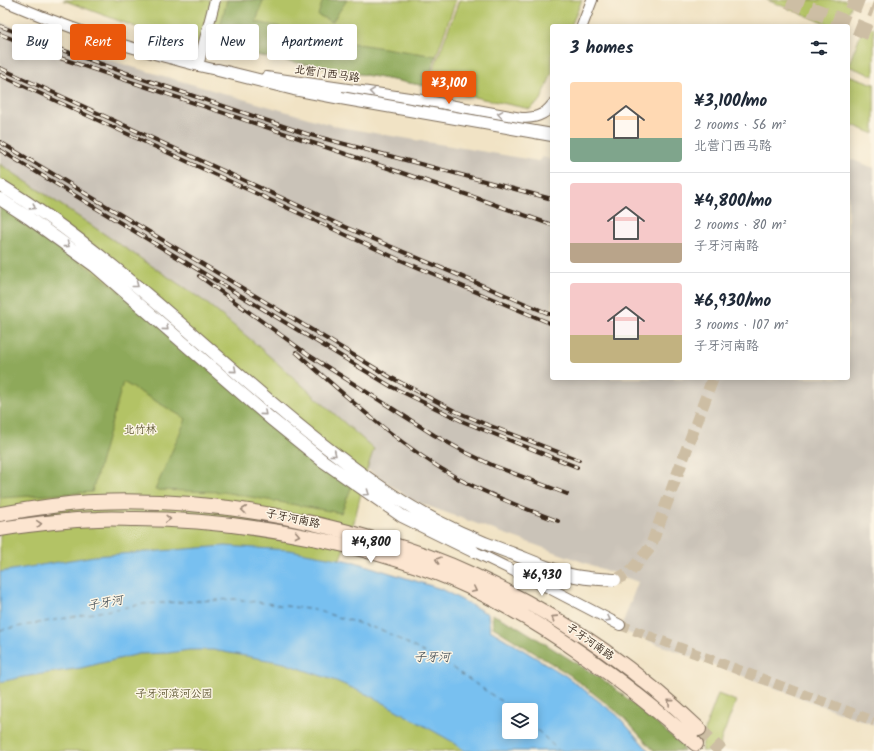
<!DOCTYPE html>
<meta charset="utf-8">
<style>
:root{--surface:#fff;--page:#f6f6f7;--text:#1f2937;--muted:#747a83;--line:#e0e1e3;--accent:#ea580c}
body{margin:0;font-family:Kalam,"LXGW WenKai TC",sans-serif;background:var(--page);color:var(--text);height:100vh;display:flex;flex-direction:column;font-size:15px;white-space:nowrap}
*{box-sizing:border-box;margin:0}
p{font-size:13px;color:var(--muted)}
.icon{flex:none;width:22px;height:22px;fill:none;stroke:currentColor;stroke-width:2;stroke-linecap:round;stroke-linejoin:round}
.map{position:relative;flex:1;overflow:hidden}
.details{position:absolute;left:550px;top:24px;width:300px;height:356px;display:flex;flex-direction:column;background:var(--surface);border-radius:4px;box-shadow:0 2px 10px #0003}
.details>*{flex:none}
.hud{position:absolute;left:12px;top:24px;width:380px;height:36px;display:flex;gap:8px}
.tools{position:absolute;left:502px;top:703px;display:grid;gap:8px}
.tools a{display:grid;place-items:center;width:36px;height:36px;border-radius:4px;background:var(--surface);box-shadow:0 2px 10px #0003;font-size:20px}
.price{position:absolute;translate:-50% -34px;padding:0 9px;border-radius:4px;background:#fff;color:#222;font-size:13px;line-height:26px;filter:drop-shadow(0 1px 2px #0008)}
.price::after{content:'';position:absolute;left:50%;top:24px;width:12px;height:9px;margin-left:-6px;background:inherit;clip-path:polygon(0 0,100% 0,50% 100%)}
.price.on{background:var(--accent);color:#fff}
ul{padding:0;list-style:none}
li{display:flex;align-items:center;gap:12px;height:100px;padding:0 20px}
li+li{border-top:1px solid var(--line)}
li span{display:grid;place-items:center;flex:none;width:112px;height:80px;border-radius:4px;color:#555}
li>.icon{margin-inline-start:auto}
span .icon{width:48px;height:48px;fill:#fffc;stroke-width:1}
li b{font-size:17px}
h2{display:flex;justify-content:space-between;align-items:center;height:48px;padding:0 20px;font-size:17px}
.tag{padding:0 14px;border-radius:4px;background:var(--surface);box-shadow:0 2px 10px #0003;font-size:14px;line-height:36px}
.tag.on{background:var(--accent);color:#fff}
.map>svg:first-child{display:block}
</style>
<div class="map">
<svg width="874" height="751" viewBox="0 0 874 751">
<rect width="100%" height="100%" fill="#fcf5e5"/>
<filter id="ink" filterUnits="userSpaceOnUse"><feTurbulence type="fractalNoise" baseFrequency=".025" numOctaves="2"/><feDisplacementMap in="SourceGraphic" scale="8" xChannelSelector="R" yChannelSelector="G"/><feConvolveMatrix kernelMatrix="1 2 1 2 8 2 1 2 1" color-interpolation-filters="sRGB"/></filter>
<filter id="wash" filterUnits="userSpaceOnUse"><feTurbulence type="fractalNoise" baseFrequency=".012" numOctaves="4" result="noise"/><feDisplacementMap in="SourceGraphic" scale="16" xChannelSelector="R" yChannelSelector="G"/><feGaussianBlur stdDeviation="0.9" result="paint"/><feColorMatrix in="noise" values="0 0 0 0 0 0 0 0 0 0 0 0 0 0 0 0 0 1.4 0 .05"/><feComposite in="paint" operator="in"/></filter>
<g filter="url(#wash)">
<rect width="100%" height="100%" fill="#f1e3c5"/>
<path fill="#cac3b8" d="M 0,22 L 74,50 L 339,127 L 538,161 L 543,157 L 552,160 L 552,378 L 848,378 L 848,158 L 874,168 L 874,725 L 620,630 L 638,582 L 414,501 L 367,469 L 374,449 L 204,301 L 0,164 Z"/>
<path fill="#b3c365" stroke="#777642" d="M 63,0 L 456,0 L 426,86 L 168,39 Z
M 459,0 L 582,0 L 571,26 L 552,26 L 552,73 L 541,100 L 530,109 L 427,87 Z
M 767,0 L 848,0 L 853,2 L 843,26 L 833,26 Z
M 864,25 L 874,28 L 874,76 L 848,66 Z
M 848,75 L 874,84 L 874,134 L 848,123 Z
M 0,164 L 204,301 L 250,339 L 374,449 L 367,469 L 354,522 L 335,572 L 0,588 Z
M 175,636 L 286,648 L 499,751 L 0,751 L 0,666 Z
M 718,694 L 736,701 L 721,740 L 720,751 L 701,751 L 706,726 Z"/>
<path fill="#8ea95a" stroke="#646a3c" d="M 227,0 L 263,0 L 256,22 L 280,27 L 271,58 L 215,47 Z
M 323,0 L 347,0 L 332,22 L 318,15 Z
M 338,25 L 348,33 L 345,42 L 436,56 L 426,86 L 282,60 L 283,48 L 300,38 L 313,50 L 322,44 L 336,38 Z
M 0,207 L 100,276 L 356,476 L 341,513 L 223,492 L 155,490 L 186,419 L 123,382 L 92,492 L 0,498 Z
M 492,614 L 520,628 L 611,685 L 682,745 L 684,751 L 654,751 L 621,715 L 570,675 L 493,627 Z"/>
<path fill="#78c0f0" stroke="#5a7587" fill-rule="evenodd" d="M 225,546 L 289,550 L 355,562 L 441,589 L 488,614 L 490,630 L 566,676 L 617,715 L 649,751 L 465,751 L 453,742 L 373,697 L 336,681 L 284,663 L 213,650 L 189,650 L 169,653 L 139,654 L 81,668 L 23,677 L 0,682 L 0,572 L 94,556 ZM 509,710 L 531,710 L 531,732 L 509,732 Z"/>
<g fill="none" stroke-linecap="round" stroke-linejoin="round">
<path stroke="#4d575d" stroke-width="1" stroke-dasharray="5 4" stroke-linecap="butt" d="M 0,630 L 143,604 L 235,599 L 315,610 L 384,631 L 451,667 L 514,710
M 531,724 L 559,751"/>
</g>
</g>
<g filter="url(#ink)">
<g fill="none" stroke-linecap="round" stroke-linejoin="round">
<path stroke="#cdbea4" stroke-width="10" stroke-dasharray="10 5" stroke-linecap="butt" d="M 620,625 L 874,721"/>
<path stroke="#cdbea4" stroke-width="12" stroke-dasharray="12 6" stroke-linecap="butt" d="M 615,580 L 630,572 L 650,548 L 713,378"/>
<path stroke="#cdbea4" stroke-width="14" stroke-dasharray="14 7" stroke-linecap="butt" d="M 699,729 L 721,751"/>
<path stroke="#cdbea4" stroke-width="16" stroke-dasharray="16 8" stroke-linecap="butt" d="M 788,0 L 874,34
M 848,0 L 874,10"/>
<g stroke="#7b6b58" stroke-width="12">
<path id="minor" d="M 2,0 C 55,23 109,42 165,57 C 185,62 204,68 224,71
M 582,26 L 592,0
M 198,66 L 215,0
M 266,77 L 416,99 L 521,118 C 534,118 544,116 552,105
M 473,551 L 549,588 L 620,625"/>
</g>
<g stroke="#7b6b58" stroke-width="14">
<path id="tertiary" d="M 218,70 L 294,89 L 341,98"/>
</g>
<g stroke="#7b6b58" stroke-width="16">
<path id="secondary" d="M 0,514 C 31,509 63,503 95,502 C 192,498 287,513 380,541 C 412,550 443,561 473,575 C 556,613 633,666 699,729
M 0,529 C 33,524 65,520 98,519 C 111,518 124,519 136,519 C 197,519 258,527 317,539 C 369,550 420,564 469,587 C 552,627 627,684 696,744"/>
</g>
<use href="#minor" stroke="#fff" stroke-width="10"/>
<use href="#tertiary" stroke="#fff" stroke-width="12"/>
<use href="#secondary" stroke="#fce5d0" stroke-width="14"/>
<g stroke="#3b2a1e" stroke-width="4">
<path id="rail" d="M 0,26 L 48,45 L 146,80 L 307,134 L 552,199
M 0,34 L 54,56 L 471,196 L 552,225
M 0,68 L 345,227 L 552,315
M 0,75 L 398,259 L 552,324
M 0,142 L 390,377 L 455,411 L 483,423 L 579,460
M 0,150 L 392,387 L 464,422 L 577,467
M 199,276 L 310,356 L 434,435 L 465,452 L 492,465 L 567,494
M 296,352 C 347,397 398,445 457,478 C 489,495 523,508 558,521"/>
</g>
<use href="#rail" stroke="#fcf5e5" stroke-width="2.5" stroke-dasharray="8" stroke-linecap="butt"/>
<g stroke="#7b6b58" stroke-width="14" stroke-linecap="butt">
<path id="tertiary-bridge" d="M 341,98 L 552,135
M 0,185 C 142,272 252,402 391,494 C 428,519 469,538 511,553 C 534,562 557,573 581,577 C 592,579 604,579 615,580
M 0,199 L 29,218 L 95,266 L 270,418 L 323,461 L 402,516 L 473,551"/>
</g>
<use href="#tertiary-bridge" stroke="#fff" stroke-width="12"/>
</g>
<defs><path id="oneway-chevron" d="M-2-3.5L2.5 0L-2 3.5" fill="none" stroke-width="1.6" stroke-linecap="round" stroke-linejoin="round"/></defs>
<g stroke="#a79f9a">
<use href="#oneway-chevron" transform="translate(372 92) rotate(-172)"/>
<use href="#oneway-chevron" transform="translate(500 114) rotate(-170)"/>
<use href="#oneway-chevron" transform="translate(33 207) rotate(33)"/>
<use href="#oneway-chevron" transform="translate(67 245) rotate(36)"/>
<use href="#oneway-chevron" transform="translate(136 285) rotate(38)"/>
<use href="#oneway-chevron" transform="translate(166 328) rotate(41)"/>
<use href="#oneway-chevron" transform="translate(234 370) rotate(41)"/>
<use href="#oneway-chevron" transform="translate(264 413) rotate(41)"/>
<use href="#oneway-chevron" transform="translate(334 454) rotate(39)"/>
<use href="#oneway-chevron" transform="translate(367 493) rotate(35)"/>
<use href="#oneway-chevron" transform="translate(608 619) rotate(27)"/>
</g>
<g stroke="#9c8877">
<use href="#oneway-chevron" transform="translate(244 510) rotate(-174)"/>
<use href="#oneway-chevron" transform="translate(168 519) rotate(3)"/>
<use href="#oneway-chevron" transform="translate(39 524) rotate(-5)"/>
<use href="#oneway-chevron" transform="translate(297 535) rotate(12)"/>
<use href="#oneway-chevron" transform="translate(438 560) rotate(-161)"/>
<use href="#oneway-chevron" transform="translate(474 590) rotate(27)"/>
<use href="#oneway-chevron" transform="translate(554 618) rotate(-147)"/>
<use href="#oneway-chevron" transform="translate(670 702) rotate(-139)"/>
</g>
</g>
<g text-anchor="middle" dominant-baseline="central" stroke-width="3" stroke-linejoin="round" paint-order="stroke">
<g font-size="11" fill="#3b2a1e" stroke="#fcf5e5">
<text transform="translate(327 74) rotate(8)">北营门西马路</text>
<text transform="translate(293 519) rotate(12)">子牙河南路</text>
<text transform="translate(590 642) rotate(35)">子牙河南路</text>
</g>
<g font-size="11" fill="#5f5833" stroke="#fcf5e5">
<text x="140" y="430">北竹林</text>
<text x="174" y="694">子牙河滨河公园</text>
</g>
<g font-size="12" font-style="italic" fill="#4d575d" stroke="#fcf5e5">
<text transform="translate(105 603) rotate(-10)">子牙河</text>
<text x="432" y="657">子牙河</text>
</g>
</g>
</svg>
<div class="tools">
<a><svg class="icon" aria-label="layers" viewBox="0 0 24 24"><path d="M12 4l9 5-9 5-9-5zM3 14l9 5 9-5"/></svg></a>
</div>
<b class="price on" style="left:449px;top:105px">¥3,100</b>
<b class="price" style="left:371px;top:564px">¥4,800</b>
<b class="price" style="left:542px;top:597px">¥6,930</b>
<div class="hud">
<a class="tag">Buy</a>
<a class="tag on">Rent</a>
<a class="tag">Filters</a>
<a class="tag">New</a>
<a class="tag">Apartment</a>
</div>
<section class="details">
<h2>3 homes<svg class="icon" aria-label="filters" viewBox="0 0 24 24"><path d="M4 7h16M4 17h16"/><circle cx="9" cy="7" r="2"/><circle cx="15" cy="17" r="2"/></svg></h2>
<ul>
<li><span style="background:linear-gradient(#ffd9b3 70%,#7fa58c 0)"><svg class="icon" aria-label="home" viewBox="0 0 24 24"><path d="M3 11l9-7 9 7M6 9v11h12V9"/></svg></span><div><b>¥3,100/mo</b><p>2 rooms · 56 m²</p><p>北营门西马路</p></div></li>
<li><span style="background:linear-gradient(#f6c9c9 75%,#b9a48a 0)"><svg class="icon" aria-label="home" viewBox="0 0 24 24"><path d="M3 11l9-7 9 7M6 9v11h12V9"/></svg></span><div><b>¥4,800/mo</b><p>2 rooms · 80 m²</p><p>子牙河南路</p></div></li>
<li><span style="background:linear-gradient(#f6c9c9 65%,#c2b280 0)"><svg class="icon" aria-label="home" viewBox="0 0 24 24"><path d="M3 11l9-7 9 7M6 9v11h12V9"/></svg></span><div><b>¥6,930/mo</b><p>3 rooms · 107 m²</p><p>子牙河南路</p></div></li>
</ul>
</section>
</div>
